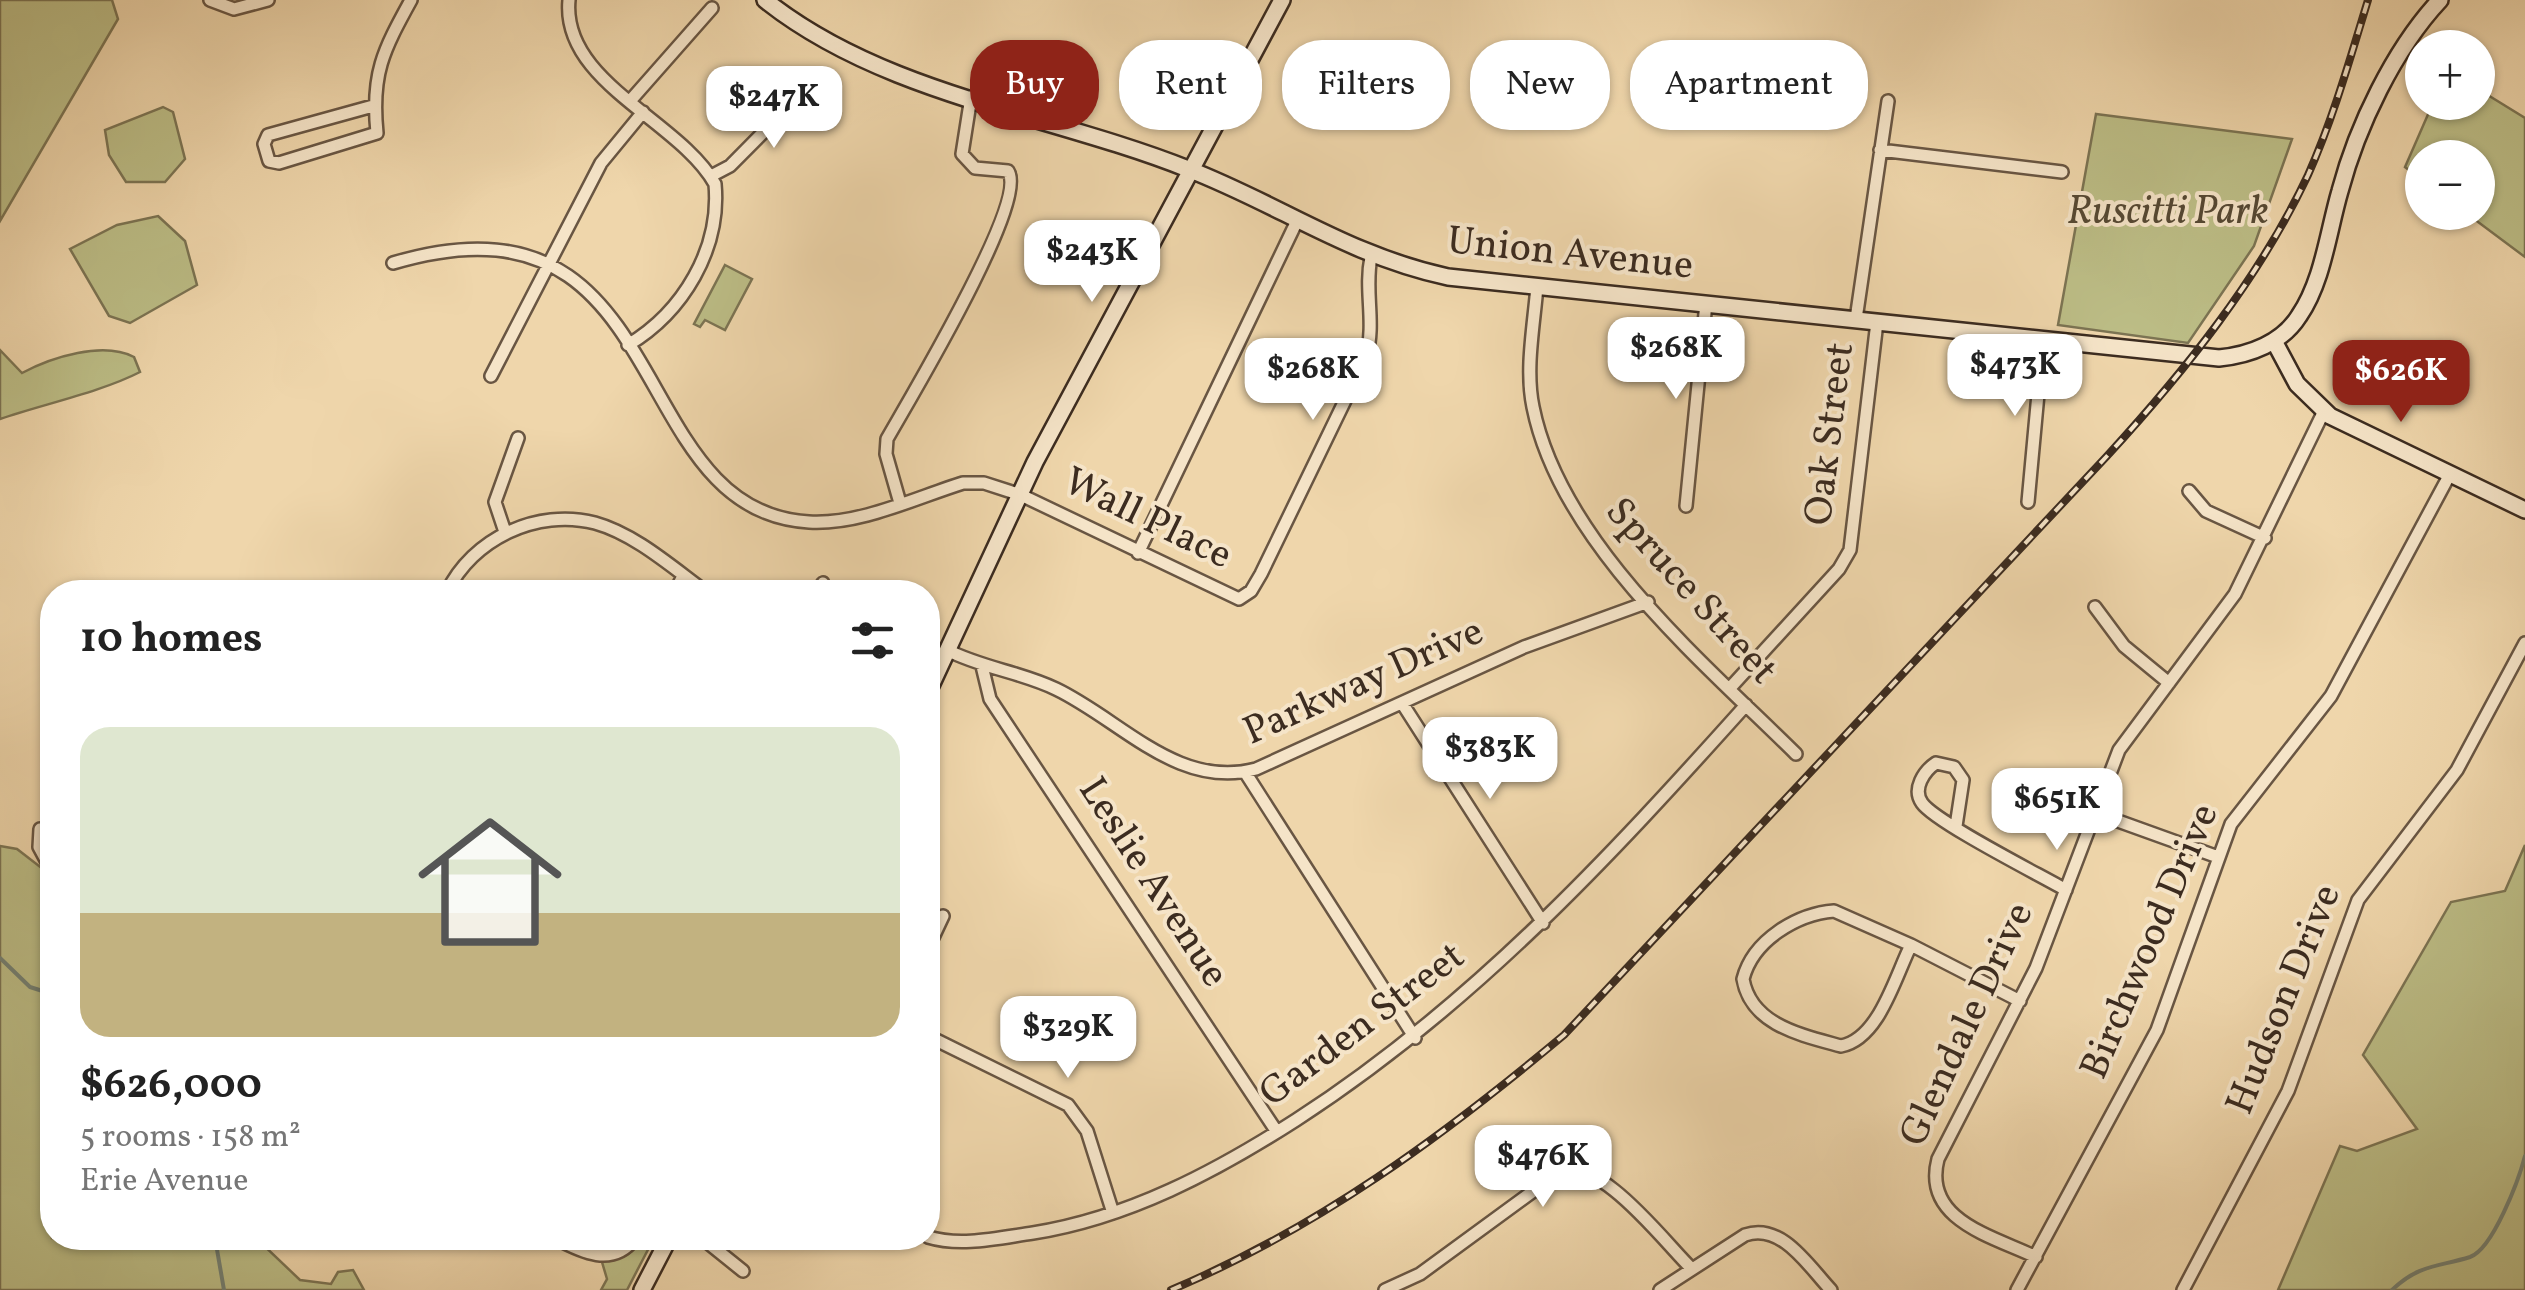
<!DOCTYPE html>
<meta charset="utf-8">
<style>
:root{--surface:#fff;--page:#f2f2f2;--text:#222;--muted:#767676;--accent:#8f2418}
body{margin:0;font-family:Vollkorn,serif;background:var(--page);color:var(--text);height:100vh;display:flex;flex-direction:column;font-size:38px;white-space:nowrap}
*{box-sizing:border-box;margin:0}
p{font-size:32px;color:var(--muted)}
.icon{flex:none;width:55px;height:55px;fill:none;stroke:currentColor;stroke-width:2;stroke-linecap:round;stroke-linejoin:round}
.map{position:relative;flex:1;overflow:hidden}
.details{position:absolute;left:40px;top:580px;width:900px;height:670px;display:flex;flex-direction:column;background:var(--surface);border-radius:40px;box-shadow:0 2px 8px #0004}
.details>*{flex:none}
.banner{position:absolute;left:970px;top:40px;width:950px;height:90px;display:flex;gap:20px}
.buttons{position:absolute;left:2405px;top:30px;display:grid;gap:20px}
.buttons a{display:grid;place-items:center;width:90px;height:90px;border-radius:50%;background:var(--surface);box-shadow:0 2px 8px #0004;font-size:50px}
.price{position:absolute;translate:-50% -85px;padding:0 22px;border-radius:20px;background:#fff;color:#222;font-size:32px;line-height:65px;filter:drop-shadow(0 2px 5px #0008)}
.price::after{content:'';position:absolute;left:50%;top:60px;width:30px;height:22px;margin-left:-15px;background:inherit;clip-path:polygon(0 0,100% 0,50% 100%)}
.price.selected{background:var(--accent);color:#fff}
ul{padding:0;list-style:none}
li{display:grid;align-content:center;gap:20px;height:530px;padding:0 40px}
li span{display:grid;place-items:center;height:310px;border-radius:30px;color:#555}
li>.icon{margin-inline-start:auto}
span .icon{width:180px;height:180px;fill:#fffc;stroke-width:1}
li b{font-size:42px}
h2{display:flex;justify-content:space-between;align-items:center;height:120px;padding:0 40px;font-size:42px}
.tag{padding:0 35px;border-radius:40px;background:var(--surface);box-shadow:0 2px 8px #0004;font-size:35px;line-height:90px}
.tag.selected{background:var(--accent);color:#fff}
.map>svg:first-child{display:block}
</style>
<div class="map">
<svg width="2525" height="1290" viewBox="0 0 2525 1290">
<rect width="100%" height="100%" fill="#efd6ab"/>
<filter id="stains"><feTurbulence type="fractalNoise" baseFrequency=".002" numOctaves="4"/><feColorMatrix values="0 0 0 0 .2 0 0 0 0 .09 0 0 0 0 .02 0 0 0 .5 -.17"/></filter>
<radialGradient id="worn" r=".72"><stop offset=".6" stop-color="#630" stop-opacity="0"/><stop offset="1" stop-color="#630" stop-opacity=".3"/></radialGradient>
<path fill="#bcbd86" stroke="#7c7453" stroke-width="2.5" d="M 0,0 L 112,0 L 118,19 L 0,221 Z
M 2478,89 L 2525,118 L 2525,257 L 2466,213 L 2478,212 L 2478,158 L 2422,158 L 2422,180 L 2405,167 L 2433,103 L 2478,102 Z
M 163,107 L 173,112 L 185,159 L 165,182 L 126,182 L 109,155 L 105,130 Z
M 2096,114 L 2292,139 L 2254,246 L 2188,343 L 2058,325 Z
M 158,216 L 185,241 L 197,285 L 130,323 L 109,316 L 70,249 L 117,225 Z
M 725,265 L 752,279 L 725,330 L 705,320 L 700,327 L 694,324 Z
M 0,350 L 22,373 C 52,357 103,341 134,357 L 140,372 C 101,392 44,404 0,419 Z
M 2525,845 L 2525,1290 L 2278,1290 L 2340,1146 L 2357,1151 L 2417,1129 L 2363,1055 L 2451,902 L 2505,891 Z
M 0,846 L 17,849 L 52,876 L 52,1238 L 256,1238 L 300,1280 L 331,1284 L 338,1272 L 353,1270 L 364,1290 L 0,1290 Z
M 644,1238 L 654,1238 L 627,1290 L 601,1290 L 607,1279 L 602,1262 L 627,1255 Z"/>
<g fill="none" stroke-linecap="round" stroke-linejoin="round">
<path stroke="#748174" stroke-width="4" d="M 0,958 L 30,987 L 52,994
M 215,1238 L 224,1290
M 2392,1290 C 2419,1264 2438,1267 2470,1257 C 2493,1249 2519,1179 2525,1156"/>
<g stroke="#695643" stroke-width="16">
<path id="street" d="M 210,0 L 234,9 L 268,0
M 569,0 C 561,82 679,120 715,184 C 721,249 683,312 628,345
M 630,101 L 712,8
M 373,106 L 268,135 L 264,144 L 269,161 L 279,163 L 377,133 C 371,74 383,51 411,0
M 1880,150 L 2062,172
M 711,176 L 730,166 L 808,87
M 393,263 C 679,178 620,512 809,522 C 860,525 915,498 963,483 L 984,483 L 1021,495 L 1239,599 L 1251,591 L 1261,574 L 1366,357 C 1376,323 1364,291 1371,257
M 1537,286 C 1534,325 1525,369 1533,407 C 1560,542 1702,661 1796,754
M 1856,319 L 1888,101
M 491,376 L 601,163 L 643,112
M 2189,491 L 2206,511 L 2265,538
M 2028,502 L 2043,340
M 900,503 L 886,454 L 887,439 C 909,400 1029,201 1008,171 L 975,168 L 962,154 L 971,97
M 1686,506 L 1706,303
M 505,532 L 495,502 L 518,438
M 1138,553 L 1296,223
M 404,592 L 434,592
M 447,592 C 472,539 537,508 595,523 C 635,534 673,568 706,592
M 675,592 L 683,576
M 817,592 L 823,583
M 2095,607 L 2124,646 L 2169,683
M 947,650 C 982,668 1021,672 1056,689 C 1121,720 1178,790 1256,769 L 1524,647 L 1648,602
M 982,666 L 990,699 L 1277,1132
M 1730,688 L 1839,569 L 1850,550 L 1877,322
M 1402,703 L 1543,923
M 1245,772 L 1415,1038
M 2093,812 L 2218,857
M 1956,826 L 1963,780 L 1954,767 L 1936,763 C 1924,771 1912,789 1922,803 C 1935,822 2040,875 2066,890
M 40,829 L 39,847 L 52,871
M 1834,911 L 1911,945 C 1895,977 1879,1039 1841,1046 C 1801,1035 1751,1025 1743,979 C 1753,940 1797,914 1834,911 Z
M 1911,945 L 2020,1001
M 928,948 L 943,916
M 928,1036 L 1068,1105 L 1087,1131 L 1113,1213
M 928,1237 C 961,1247 998,1238 1033,1233 C 1128,1218 1215,1172 1296,1120 C 1471,1007 1608,859 1746,705
M 555,1238 C 581,1252 613,1268 635,1238
M 702,1238 L 743,1271
M 2036,1257 C 1992,1236 1922,1220 1938,1159 L 2036,968 L 2119,750 L 2235,594 L 2324,411
M 1385,1290 L 1420,1274 L 1558,1173 C 1598,1153 1664,1242 1692,1269
M 1660,1290 L 1745,1235 C 1782,1222 1809,1267 1831,1290
M 2017,1290 L 2157,1030 L 2231,824 L 2331,696 L 2450,474
M 2183,1290 L 2288,1091 L 2358,900 L 2457,770 L 2525,643"/>
</g>
<g stroke="#3c2c20" stroke-width="20">
<path id="secondary" d="M 765,0 C 884,95 1050,114 1188,169 C 1281,205 1347,255 1448,277 L 2219,358 C 2250,355 2282,343 2299,316 C 2323,281 2328,232 2340,191 C 2357,127 2394,49 2440,0
M 2274,341 L 2297,384 L 2330,416 L 2525,510
M 928,692 L 1035,462 L 1282,0
M 642,1290 L 669,1238"/>
</g>
<use href="#street" stroke="#f5e4c8" stroke-width="11"/>
<use href="#secondary" stroke="#f5e4c8" stroke-width="15"/>
<g stroke="#3c2c20" stroke-width="8">
<path id="rail" d="M 1171,1290 C 1318,1228 1442,1137 1564,1035 L 2107,456 C 2184,372 2259,279 2308,175 C 2333,119 2350,59 2368,0"/>
</g>
<use href="#rail" stroke="#f5e4c8" stroke-width="4" stroke-dasharray="11" stroke-linecap="butt"/>
</g>
<g text-anchor="middle" dominant-baseline="central" stroke-width="8" stroke-linejoin="round" paint-order="stroke">
<g font-size="40" font-style="italic" fill="#564934" stroke="#f5e4c8">
<text x="2168" y="213">Ruscitti Park</text>
</g>
<g font-size="40" fill="#3c2c20" stroke="#f5e4c8">
<text transform="translate(1570 255) rotate(6)">Union Avenue</text>
<text transform="translate(1831 434) rotate(-83)">Oak Street</text>
<text transform="translate(1147 520) rotate(26)">Wall Place</text>
<text transform="translate(1690 592) rotate(48)">Spruce Street</text>
<text transform="translate(1364 683) rotate(-24)">Parkway Drive</text>
<text transform="translate(1152 883) rotate(57)">Leslie Avenue</text>
<text transform="translate(2151 942) rotate(-67)">Birchwood Drive</text>
<text transform="translate(2285 1000) rotate(-68)">Hudson Drive</text>
<text transform="translate(1968 1025) rotate(-65)">Glendale Drive</text>
<text transform="translate(1363 1026) rotate(-37)">Garden Street</text>
</g>
</g>
<rect width="100%" height="100%" filter="url(#stains)"/>
<rect width="100%" height="100%" fill="url(#worn)"/>
</svg>
<div class="buttons">
<a>+</a>
<a>−</a>
</div>
<b class="price" style="left:774px;top:151px">$247K</b>
<b class="price" style="left:1092px;top:305px">$243K</b>
<b class="price" style="left:1676px;top:402px">$268K</b>
<b class="price" style="left:2015px;top:419px">$473K</b>
<b class="price" style="left:1313px;top:423px">$268K</b>
<b class="price selected" style="left:2401px;top:425px">$626K</b>
<b class="price" style="left:1490px;top:802px">$383K</b>
<b class="price" style="left:2057px;top:853px">$651K</b>
<b class="price" style="left:1068px;top:1081px">$329K</b>
<b class="price" style="left:1543px;top:1210px">$476K</b>
<div class="banner">
<a class="tag selected">Buy</a>
<a class="tag">Rent</a>
<a class="tag">Filters</a>
<a class="tag">New</a>
<a class="tag">Apartment</a>
</div>
<section class="details">
<h2>10 homes<svg class="icon" aria-label="filters" viewBox="0 0 24 24"><path d="M4 7h16M4 17h16"/><circle cx="9" cy="7" r="2"/><circle cx="15" cy="17" r="2"/></svg></h2>
<ul>
<li><span style="background:linear-gradient(#dfe7d0 60%,#c2b280 0)"><svg class="icon" aria-label="home" viewBox="0 0 24 24"><path d="M3 11l9-7 9 7M6 9v11h12V9"/></svg></span><div><b>$626,000</b><p>5 rooms · 158 m²</p><p>Erie Avenue</p></div></li>
</ul>
</section>
</div>
